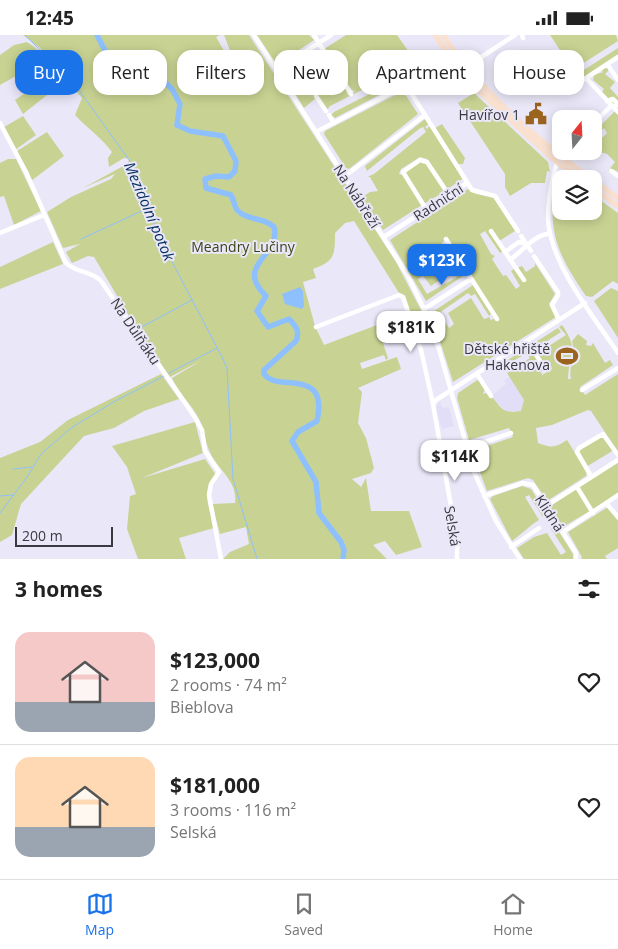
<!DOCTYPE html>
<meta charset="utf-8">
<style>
:root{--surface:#fff;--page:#f2f2f2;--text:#222;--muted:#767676;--line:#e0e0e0;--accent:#1a73e8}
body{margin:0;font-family:"Open Sans",sans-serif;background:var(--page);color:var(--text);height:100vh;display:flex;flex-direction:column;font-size:19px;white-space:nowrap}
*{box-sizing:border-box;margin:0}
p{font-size:16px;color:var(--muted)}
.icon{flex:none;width:28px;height:28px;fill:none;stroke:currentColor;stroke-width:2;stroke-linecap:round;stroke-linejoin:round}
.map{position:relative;height:524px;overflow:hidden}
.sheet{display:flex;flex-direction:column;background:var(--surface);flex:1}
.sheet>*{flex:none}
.hud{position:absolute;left:15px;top:15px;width:589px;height:45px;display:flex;gap:10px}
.needle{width:32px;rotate:18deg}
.fabs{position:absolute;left:552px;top:75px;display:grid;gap:10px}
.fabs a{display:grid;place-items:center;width:50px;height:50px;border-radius:10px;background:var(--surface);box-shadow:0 2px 12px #0003;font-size:25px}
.scale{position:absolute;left:15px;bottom:12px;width:98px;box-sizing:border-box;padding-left:5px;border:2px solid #3a393f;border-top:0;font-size:14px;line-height:18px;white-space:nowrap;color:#3a393f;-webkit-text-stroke:4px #eae7f8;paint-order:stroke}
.price{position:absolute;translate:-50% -42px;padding:0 11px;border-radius:10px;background:#fff;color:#222;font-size:16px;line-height:32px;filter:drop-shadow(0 1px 2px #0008)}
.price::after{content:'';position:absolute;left:50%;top:30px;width:15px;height:11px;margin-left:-8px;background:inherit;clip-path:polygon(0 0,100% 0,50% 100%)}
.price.active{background:var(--accent);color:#fff}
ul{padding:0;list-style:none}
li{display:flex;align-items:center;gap:15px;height:125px;padding:0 15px}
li+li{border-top:1px solid var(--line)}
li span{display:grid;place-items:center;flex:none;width:140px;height:100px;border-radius:15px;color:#555}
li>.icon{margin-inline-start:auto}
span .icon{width:60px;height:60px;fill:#fffc;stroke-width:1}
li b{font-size:21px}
h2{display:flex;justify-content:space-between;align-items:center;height:60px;padding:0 15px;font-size:21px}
.pill{padding:0 18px;border-radius:15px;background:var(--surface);box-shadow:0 2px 12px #0003;font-size:18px;line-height:45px}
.pill.active{background:var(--accent);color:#fff}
.status{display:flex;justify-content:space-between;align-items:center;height:35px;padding:0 25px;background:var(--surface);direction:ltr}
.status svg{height:14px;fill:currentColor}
.menu{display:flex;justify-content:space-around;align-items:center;height:70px;border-top:1px solid var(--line);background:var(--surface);font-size:14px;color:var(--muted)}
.menu a{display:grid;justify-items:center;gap:2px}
.menu .active{color:var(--accent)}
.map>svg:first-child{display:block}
</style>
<div class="status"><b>12:45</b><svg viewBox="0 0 49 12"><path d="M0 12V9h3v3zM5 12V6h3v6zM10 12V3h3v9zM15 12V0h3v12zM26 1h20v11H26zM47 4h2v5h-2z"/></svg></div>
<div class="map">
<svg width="618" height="524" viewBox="0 0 618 524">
<rect width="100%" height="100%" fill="#eae7f8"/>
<path fill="#e3def7" d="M 510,342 L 524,365 L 521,376 L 505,376 L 491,361 L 506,349 L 504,345 Z
M 440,367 L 442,373 L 449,372 L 454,391 L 442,394 L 435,373 Z"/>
<path fill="#c8d393" d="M 23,0 L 220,0 L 216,2 L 227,21 L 216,36 L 203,59 L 208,58 L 231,18 L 224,0 L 249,0 L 396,227 L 421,275 L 423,282 L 413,285 L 405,261 L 399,258 L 354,186 L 345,188 L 335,198 C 335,220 335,226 313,234 L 316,243 L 303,247 L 315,291 L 324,310 L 377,290 L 388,323 L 386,325 L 384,320 L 360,328 L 362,334 L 397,322 L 401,334 L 358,353 L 362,357 L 358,388 L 366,403 L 374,433 L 371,438 L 352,444 L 361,452 L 366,443 L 371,476 L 409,476 L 422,512 L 396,520 L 385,506 L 373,510 L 387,524 L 223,524 L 230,517 L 249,509 L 246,492 L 220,499 L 212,469 L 235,468 C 238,445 217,435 209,415 C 204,404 205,393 198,382 C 191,369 178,357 172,343 L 202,325 L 170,342 L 143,302 L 143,297 L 140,298 L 135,291 L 94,222 L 88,221 L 72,228 L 66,217 L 80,209 L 63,213 L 47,177 L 71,162 L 111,144 L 115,139 L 83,153 L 127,129 L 130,124 L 124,123 L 109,132 L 108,123 L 112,117 C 101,102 87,93 75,80 L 82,63 L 66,45 L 23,79 L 15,65 L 28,56 L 16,41 L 0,50 L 0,20 L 14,10 L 27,7 L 37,14 L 50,29 L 40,13 Z
M 257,0 L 309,0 L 314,5 L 277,30 Z
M 346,0 L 397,0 L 411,20 L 403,25 L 408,33 L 404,35 L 401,32 L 390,38 L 398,50 L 335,83 L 331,80 L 334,77 L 393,47 L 390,41 L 330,71 L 327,75 L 316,63 L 304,73 L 284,41 L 323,15 L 348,58 L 347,60 L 355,57 L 351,54 L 324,14 Z
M 550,0 L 616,0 L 618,6 L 568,38 L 562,31 L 568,27 Z
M 618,13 L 618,20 L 574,48 L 573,46 L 578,44 L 576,40 Z
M 607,31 L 610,34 L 605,39 L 615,47 L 610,53 L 618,62 L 618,74 L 602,57 L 604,54 L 593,45 L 594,40 L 603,37 L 601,35 Z
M 403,56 L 418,79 L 349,134 L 346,133 L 324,99 L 325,96 Z
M 474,58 L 548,127 L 550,137 L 547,136 L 545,148 L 531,148 L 510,161 L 505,152 L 505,139 L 458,68 Z
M 615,76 L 618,79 L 618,137 L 613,134 L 610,138 L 608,136 L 615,127 L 607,119 L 594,115 L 594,111 L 607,98 L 604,93 L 594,103 L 594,97 Z
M 23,81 L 36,100 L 15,115 L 4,92 Z
M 425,84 L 429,89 L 425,92 L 427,94 L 430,90 L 464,143 L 446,155 L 427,124 L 420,122 L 401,134 L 399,139 L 403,140 L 422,170 L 383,195 L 362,162 L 370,157 L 378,156 L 370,142 L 367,142 L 374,139 L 426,97 L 423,92 L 419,94 L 367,136 L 365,131 Z
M 442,89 L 465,123 L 463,129 L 457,129 L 435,93 Z
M 47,97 L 64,121 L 31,146 L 17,116 Z
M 8,124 L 16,124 L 41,176 L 14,190 L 4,161 L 0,162 L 0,128 Z
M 419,127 L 425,127 L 445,156 L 424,169 L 405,139 L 406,136 Z
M 560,136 L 575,144 L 561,144 L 561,176 L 594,176 L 594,157 L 597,163 L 618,178 L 618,249 L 613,246 L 592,262 L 586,261 C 555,216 546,193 557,138 Z
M 468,154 L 476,159 L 493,162 L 515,196 L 499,206 L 503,216 L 500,218 L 485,196 L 480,199 L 491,219 L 495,221 L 492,224 L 503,241 L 506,240 L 516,254 L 520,251 L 511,236 L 514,234 L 523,246 L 517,233 L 522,231 L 526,237 L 535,231 L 535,228 L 555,259 L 549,269 L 556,282 L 453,347 L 431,278 L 473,250 L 491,279 L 489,281 L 475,259 L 471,261 L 468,258 L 439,278 L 449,293 L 454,289 L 448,278 L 471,263 L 484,284 L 490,282 L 490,285 L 494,284 L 445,204 L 441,210 L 444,211 L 440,216 L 453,236 L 431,251 L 423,241 L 418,244 L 427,259 L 457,242 L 455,237 L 459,234 L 445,212 L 447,211 L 466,239 L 426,266 L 390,205 Z
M 53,207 L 63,229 L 0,254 L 0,232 Z
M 611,253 L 618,256 L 618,303 L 594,266 Z
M 562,290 C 580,316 569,319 568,344 L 571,344 C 568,335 576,319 572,306 L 578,299 L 587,306 L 586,310 L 591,311 L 593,308 L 605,328 L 610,325 L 613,330 L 580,352 L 585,360 L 618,339 L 618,417 L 591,376 L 588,375 L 552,390 L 536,393 L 538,408 C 551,413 555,413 567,405 L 587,437 L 586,441 L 547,466 L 533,445 L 528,443 L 487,456 L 472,416 L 513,402 L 509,393 L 469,405 L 457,363 L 458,358 L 479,344 L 485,354 L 483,359 L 487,358 C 502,368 497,380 521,376 L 524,365 L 507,338 L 530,323 L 527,319 C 520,321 506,330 503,336 L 499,331 L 529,311 L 543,333 L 541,337 L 542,340 L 552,334 L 551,331 L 545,332 L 531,310 L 558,293 L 561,297 L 538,312 L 541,316 L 566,300 L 559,292 Z
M 161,339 L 179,364 L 144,376 L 114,393 L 84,401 L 21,469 L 12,500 L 0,507 L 0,423 L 40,407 L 68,385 Z
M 195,387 L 203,418 L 142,443 L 205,424 L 216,440 C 200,456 210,473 214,493 L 179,503 L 186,524 L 138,524 L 127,494 L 130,461 L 136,459 L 127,432 L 112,411 Z
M 601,400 L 614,415 L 586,432 L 579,416 Z
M 618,427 L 618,459 L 563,492 L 550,471 Z
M 522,451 L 531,454 L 547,479 L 543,482 L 529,460 L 525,462 L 539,485 C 529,491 522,499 512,506 L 490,464 L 493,461 Z
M 608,472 L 618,486 L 618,513 L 605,521 L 607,524 L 581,524 L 582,522 L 568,497 Z
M 556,492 L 573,519 L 573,524 L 524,524 L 517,513 L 534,502 L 547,498 L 561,520 L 566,517 L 551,494 Z"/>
<path fill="#8fc0fe" d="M 300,252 L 303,256 L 304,271 L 302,274 L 285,269 L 282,259 Z"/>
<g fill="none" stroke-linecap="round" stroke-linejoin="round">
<path stroke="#8fc0fe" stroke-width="1" d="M 25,0 L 76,51 L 129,125 L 142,151 L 158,200 L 222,322 L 227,333 L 233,444 L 257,524
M 81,204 L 146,174
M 138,294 L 192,265
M 169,338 L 217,313
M 13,434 L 32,432
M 0,461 L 14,460
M 0,478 L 27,442 L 41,419 L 71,393 L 117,365 L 164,341"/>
<path stroke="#8fc0fe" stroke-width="5.5" d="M 97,0 C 104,14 114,35 130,39 C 138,42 149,39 158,40 L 172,54 L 180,69 L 177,90 L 190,96 L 223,101 L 236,126 L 235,136 L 229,142 L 216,141 L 205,144 L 206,153 L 231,160 C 234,165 234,171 237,175 C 247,186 264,182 274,192 C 282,221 233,229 266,261 L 257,276 L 268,292 L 289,284 C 296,291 300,296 296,306 L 264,335 L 264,339 C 277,358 329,331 317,386 L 298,397 L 292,406 L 316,447 L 319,478 L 341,507 L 344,515 L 343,524"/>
<path stroke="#fff" stroke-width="4.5" d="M 254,0 L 408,241 L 424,274 L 439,314 L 474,437 L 496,486 L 520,524
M 314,0 L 351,59
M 522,0 L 523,3
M 607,29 L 618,45
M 277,35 L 331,0
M 460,36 L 515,0
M 586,43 L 618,77
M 571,53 L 618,22
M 316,61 L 326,76
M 607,66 L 613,64 L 617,68 L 615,73
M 329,80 L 334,88
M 425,80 L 472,155 L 495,161 L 518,196
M 0,88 L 26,137 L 66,228 C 76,238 92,236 101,246 L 194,381 L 202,395 L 205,416 L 219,437 L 211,449 L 209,460 L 221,524
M 594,88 L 612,70
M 316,97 L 406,50
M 587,116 L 594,121
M 557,127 C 552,145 548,165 548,184 C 550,229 594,282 618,318
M 611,136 L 618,141
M 345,141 L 425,80 L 397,36
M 426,174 L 403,137 L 420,125 L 427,127 L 449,160
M 491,196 L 524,245
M 0,198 L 44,180
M 521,201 L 531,216
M 384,202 L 467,148
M 446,204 L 497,284
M 505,217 L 519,207 L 527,209
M 534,221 L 558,257 L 558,260 L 552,270 L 559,285
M 510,225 C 525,214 531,202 550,198
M 424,274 L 471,244
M 316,292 L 399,260 L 403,262 L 421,315 L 433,369 L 457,505 L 457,524
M 527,306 L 546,335
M 477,339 L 491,361
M 582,355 L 618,333
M 433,369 L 436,365 L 585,268
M 467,413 L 511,398
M 591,441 L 577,417 L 579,413 L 603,399 L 618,420
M 577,452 L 593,478
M 484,461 L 523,448 L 533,450 L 576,518 L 576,524
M 606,468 L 618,482
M 546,471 L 618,425
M 563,497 L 618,460
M 511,512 L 539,493"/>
<path stroke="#fae0ce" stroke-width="5.5" d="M 435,0 L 464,42 L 552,123 L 580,144
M 443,0 C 477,53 540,108 591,144
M 594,146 L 618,163
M 594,154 L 618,171"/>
</g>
<defs>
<g id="civic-bare" transform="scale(1.725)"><path d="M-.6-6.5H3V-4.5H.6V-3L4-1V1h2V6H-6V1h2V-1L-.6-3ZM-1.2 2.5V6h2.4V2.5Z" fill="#9a631e" stroke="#eae7f8" stroke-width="2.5" paint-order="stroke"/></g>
<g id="stadium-bare" transform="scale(1.725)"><path d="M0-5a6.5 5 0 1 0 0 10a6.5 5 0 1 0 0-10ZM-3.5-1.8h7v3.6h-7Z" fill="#9a631e" stroke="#eae7f8" stroke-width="2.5" paint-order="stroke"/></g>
</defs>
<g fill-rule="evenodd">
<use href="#civic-bare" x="536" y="79"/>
<use href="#stadium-bare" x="567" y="321"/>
</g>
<g text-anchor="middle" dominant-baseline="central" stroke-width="4" stroke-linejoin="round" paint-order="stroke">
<g font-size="14" fill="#3a393f" stroke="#eae7f8" text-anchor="end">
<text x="520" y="79">Havířov 1</text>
<text x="550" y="313">Dětské hřiště<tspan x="550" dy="16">Hakenova</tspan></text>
</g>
<g font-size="14" fill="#3a393f" stroke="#eae7f8">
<text transform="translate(357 161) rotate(57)">Na Nábřeží</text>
<text transform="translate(438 167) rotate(-33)">Radniční</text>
<text transform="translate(136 296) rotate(56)">Na Důlňáku</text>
<text transform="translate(550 478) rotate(57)">Klidná</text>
<text transform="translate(453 491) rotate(81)">Selská</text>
</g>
<g font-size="14" fill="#3c4217" stroke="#eae7f8">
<text x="243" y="211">Meandry Lučiny</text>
</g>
<g font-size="15" font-style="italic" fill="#032f5d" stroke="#eae7f8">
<text transform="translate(150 176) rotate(67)">Mezidolní potok</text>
</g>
</g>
</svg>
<div class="fabs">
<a><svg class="needle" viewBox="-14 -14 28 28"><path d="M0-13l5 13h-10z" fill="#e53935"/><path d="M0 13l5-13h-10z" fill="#767676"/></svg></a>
<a><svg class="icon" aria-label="layers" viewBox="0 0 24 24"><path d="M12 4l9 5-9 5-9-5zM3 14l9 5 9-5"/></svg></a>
</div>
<div class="scale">200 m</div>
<b class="price active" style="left:442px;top:251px">$123K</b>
<b class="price" style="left:411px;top:318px">$181K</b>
<b class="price" style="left:455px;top:447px">$114K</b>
<div class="hud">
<a class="pill active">Buy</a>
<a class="pill">Rent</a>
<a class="pill">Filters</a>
<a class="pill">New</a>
<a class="pill">Apartment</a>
<a class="pill">House</a>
</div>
</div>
<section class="sheet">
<h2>3 homes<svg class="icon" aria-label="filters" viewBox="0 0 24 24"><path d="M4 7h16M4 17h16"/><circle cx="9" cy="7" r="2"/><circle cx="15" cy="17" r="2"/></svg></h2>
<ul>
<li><span style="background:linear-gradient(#f6c9c9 70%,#9aa5b1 0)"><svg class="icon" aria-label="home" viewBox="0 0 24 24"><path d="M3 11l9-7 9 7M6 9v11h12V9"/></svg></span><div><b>$123,000</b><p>2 rooms · 74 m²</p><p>Bieblova</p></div><svg class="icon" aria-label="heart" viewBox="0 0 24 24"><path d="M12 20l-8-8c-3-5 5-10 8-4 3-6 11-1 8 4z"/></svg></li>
<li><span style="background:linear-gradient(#ffd9b3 70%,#9aa5b1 0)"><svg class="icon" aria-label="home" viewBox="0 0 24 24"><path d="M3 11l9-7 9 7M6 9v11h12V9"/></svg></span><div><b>$181,000</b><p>3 rooms · 116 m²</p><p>Selská</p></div><svg class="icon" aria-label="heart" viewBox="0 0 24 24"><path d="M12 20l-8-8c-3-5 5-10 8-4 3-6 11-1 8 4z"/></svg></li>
</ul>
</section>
<nav class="menu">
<a class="active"><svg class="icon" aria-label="map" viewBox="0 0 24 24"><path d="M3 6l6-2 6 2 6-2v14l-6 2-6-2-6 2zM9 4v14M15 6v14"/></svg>Map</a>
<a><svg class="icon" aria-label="saved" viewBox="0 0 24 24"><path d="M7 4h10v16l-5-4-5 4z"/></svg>Saved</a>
<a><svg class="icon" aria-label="home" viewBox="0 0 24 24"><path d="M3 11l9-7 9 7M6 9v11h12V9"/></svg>Home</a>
</nav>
